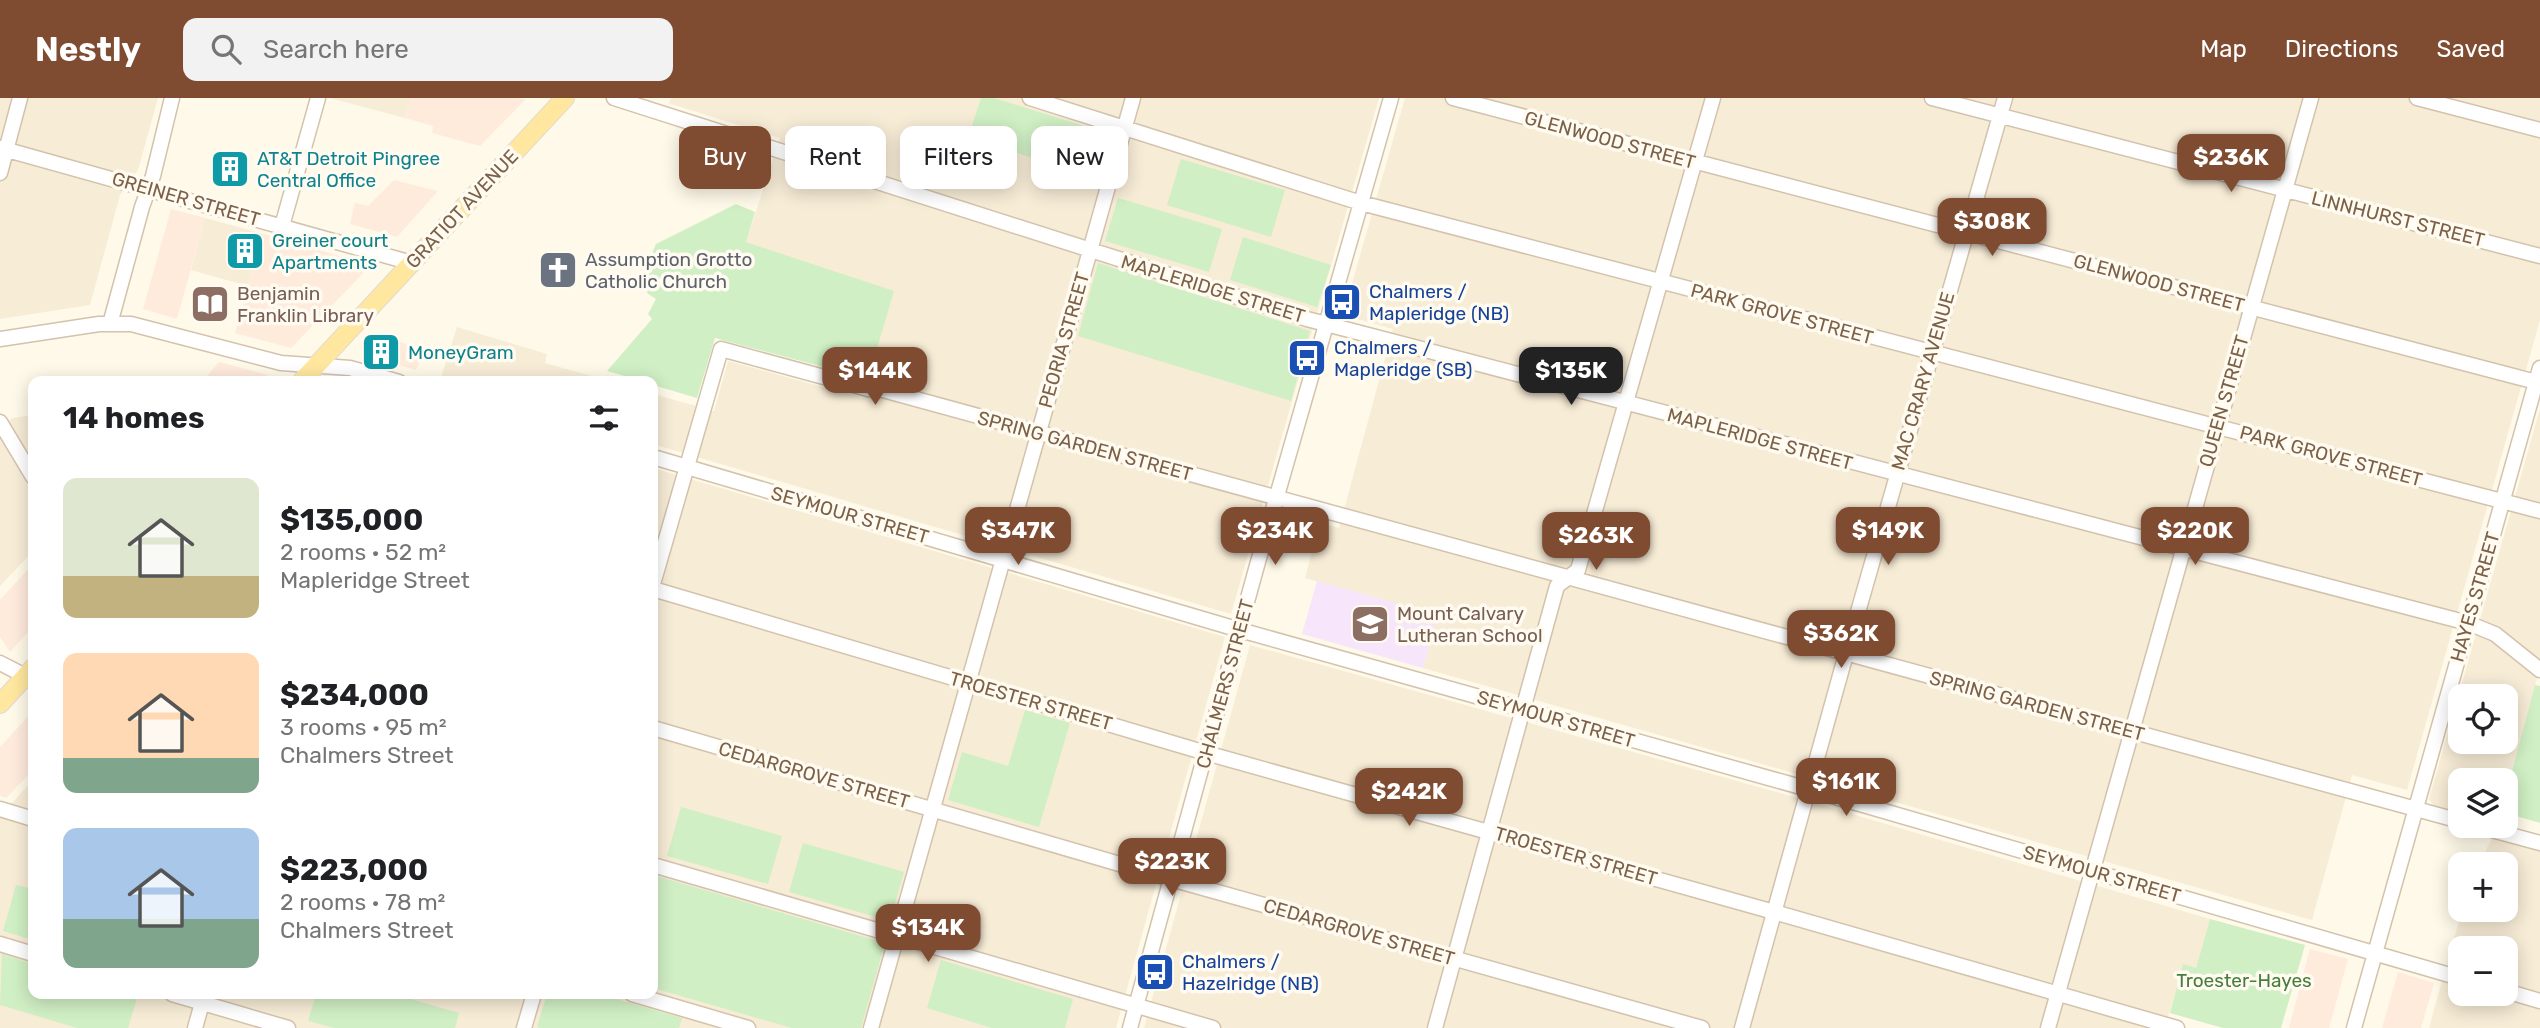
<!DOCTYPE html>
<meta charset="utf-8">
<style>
:root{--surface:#fff;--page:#f2f2f2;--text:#202124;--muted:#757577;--accent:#7f4c32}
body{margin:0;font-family:Rubik,sans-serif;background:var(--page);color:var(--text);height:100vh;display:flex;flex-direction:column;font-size:26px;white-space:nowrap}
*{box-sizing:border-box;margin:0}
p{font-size:23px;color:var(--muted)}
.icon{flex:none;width:38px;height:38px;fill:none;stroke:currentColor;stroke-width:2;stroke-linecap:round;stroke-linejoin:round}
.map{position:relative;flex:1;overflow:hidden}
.side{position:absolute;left:28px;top:278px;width:630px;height:623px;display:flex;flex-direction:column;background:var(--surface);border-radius:14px;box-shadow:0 4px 18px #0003}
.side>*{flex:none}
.guide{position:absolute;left:679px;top:28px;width:665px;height:63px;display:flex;gap:14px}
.fabs{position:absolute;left:2448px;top:586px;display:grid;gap:14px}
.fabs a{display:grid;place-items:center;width:70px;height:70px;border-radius:14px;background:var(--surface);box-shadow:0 4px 18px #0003;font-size:35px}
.price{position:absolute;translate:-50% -60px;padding:0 16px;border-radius:14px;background:var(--accent);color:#fff;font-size:23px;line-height:46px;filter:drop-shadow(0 2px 4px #0008)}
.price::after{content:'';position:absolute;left:50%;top:42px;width:21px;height:16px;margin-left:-10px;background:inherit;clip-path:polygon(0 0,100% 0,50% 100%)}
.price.active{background:#222;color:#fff}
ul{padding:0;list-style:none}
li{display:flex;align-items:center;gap:21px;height:175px;padding:0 35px}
li span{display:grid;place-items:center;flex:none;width:196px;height:140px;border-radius:14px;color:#555}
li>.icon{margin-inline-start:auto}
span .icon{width:84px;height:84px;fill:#fffc;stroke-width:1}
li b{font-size:30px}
h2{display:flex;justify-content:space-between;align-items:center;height:84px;padding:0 35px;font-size:30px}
.chip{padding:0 24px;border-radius:14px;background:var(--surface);box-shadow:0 4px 18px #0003;font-size:24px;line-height:63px}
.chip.active{background:var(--accent);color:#fff}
header{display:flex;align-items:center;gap:42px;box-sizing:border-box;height:98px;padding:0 35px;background:var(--accent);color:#fff}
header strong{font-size:33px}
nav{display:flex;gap:38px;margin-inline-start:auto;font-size:24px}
.search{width:490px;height:63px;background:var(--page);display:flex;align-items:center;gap:18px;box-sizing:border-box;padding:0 24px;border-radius:14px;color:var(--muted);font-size:26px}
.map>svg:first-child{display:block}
</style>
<header>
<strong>Nestly</strong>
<div class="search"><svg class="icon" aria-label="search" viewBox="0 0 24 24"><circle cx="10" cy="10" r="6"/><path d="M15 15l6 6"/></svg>Search here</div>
<nav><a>Map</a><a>Directions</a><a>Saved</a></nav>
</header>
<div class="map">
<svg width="2540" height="930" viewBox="0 0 2540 930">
<rect width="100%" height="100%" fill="#fef9e8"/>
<path fill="#f7ecd6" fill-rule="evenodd" d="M 0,0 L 158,0 L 138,72 L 120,97 L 90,207 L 0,221 Z
M 330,0 L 411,0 L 405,20 Z
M 672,0 L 1379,0 L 1231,516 L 653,346 L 653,296 L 714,313 L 728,263 L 863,300 L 893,194 L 746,144 L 780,40 L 668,5 Z
M 1405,0 L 2540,0 L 2540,222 L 2407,692 L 2352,677 L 2312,822 L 1423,570 L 1438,517 L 1305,480 L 1319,425 L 1339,430 L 1393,231 L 1343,217 Z
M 205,120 L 263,136 L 248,188 L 191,172 Z
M 457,229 L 547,256 L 545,265 L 609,283 L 440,283 Z
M 2540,311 L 2540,569 L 2506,694 L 2506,682 L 2460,682 L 2460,715 L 2433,707 L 2429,701 ZM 2460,598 L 2506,598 L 2506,644 L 2460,644 Z
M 33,317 L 33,453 L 0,488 L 0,328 L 13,320 Z
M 653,370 L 1225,539 L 1116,930 L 0,930 L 0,718 L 33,682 L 33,896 L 653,896 Z
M 1250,547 L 1794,699 L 2210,821 L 2196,870 L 2183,867 L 2165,930 L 1144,930 Z
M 2493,738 L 2540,751 L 2540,895 L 2506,885 L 2506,850 L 2460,850 L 2460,871 L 2447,866 L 2462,812 L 2506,812 L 2506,766 L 2479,766 Z
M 2442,883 L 2460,887 L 2460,896 L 2498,896 L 2540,908 L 2540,930 L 2429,930 Z"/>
<path fill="#ffebdc" d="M 411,0 L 518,0 L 525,2 L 480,48 L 432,35 L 433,28 L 405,20 Z
M 394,82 L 438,93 L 397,139 L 350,126 L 355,105 L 368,108 Z
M 171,111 L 205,120 L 177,221 L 143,211 Z
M 263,136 L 371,167 L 291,250 L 235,235 Z
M 382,238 L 425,252 L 416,272 L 366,257 Z
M 219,264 L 268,277 L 262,284 L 211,283 L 207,278 Z
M 33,466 L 33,529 L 10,554 L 0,539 L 0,502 Z
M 33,613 L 33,672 L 6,700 L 0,698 L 0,649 Z
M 2310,851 L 2348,861 L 2329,930 L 2289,930 Z
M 2398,874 L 2434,885 L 2421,930 L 2382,930 Z"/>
<path fill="#f6e5fb" d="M 1317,483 L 1438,517 L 1423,570 L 1302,536 Z"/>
<path fill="#d0efc4" d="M 981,0 L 994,0 L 1113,37 L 1099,80 L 968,40 Z
M 1181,61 L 1285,92 L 1271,139 L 1167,107 Z
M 1118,100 L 1222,131 L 1209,174 L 1105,143 Z
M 736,106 L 755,114 L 746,144 L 894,193 L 868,281 L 715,240 L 697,300 L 653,287 L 653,284 L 642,283 L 607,273 L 652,221 L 648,216 L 656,201 L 647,195 L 648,191 L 640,184 L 656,146 Z
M 1243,139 L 1331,167 L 1317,209 L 1230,182 Z
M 1098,165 L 1310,233 L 1291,303 L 1078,238 Z
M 2535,587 L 2540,588 L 2540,725 L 2506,715 L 2506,695 Z
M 1025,612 L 1070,625 L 1039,729 L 948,702 L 962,654 L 1008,668 Z
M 681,709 L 782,738 L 768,786 L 667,758 Z
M 803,745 L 904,774 L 890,823 L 789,794 Z
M 653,777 L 885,845 L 861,930 L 792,930 L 653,890 Z
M 16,787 L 33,791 L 33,842 L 3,833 Z
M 2210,821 L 2305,847 L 2281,930 L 2223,930 L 2170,915 L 2183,866 L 2196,870 Z
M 2,856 L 33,866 L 33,896 L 138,897 L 128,930 L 77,930 L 0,907 Z
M 941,862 L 1073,901 L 1065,930 L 992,930 L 927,910 Z
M 316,896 L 393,896 L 459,915 L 455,930 L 334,930 L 308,923 Z
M 547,896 L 599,896 L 682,920 L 679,930 L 541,930 L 537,929 Z"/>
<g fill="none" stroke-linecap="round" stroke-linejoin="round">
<g stroke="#d3c2ac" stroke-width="17">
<path id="minor" d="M 614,0 L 1307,221 L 2468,525 L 2495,536 L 2540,572
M 1030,0 L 1361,105 L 2540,413
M 1453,0 L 2540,285
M 1932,0 L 2540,158
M 2417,0 L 2540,32
M 0,50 L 412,165
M 0,75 L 20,0
M 282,128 L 318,0
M 110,226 L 142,109 L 153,78 L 172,0
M 0,241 L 99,226 L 131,226 L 281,265 L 350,270 L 399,284
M 0,324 L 33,379
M 653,359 L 1240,532 L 1808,691 L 2460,880
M 653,486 L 721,251 L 868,291 L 883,292 L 2460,723
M 653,491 L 1206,655 L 1774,814 L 2177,930
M 0,565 L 33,582
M 653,630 L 1171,781 L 1702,930
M 0,711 L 33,721
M 2477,728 L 2540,745
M 653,767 L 1213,930
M 0,846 L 33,856
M 2506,893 L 2540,903
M 172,896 L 288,930
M 632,896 L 748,930
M 195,930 L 204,898
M 524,930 L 534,896
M 871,930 L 1133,0
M 1130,930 L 1256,471 L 1391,0
M 1435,930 L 1557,488 L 1578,472 L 1713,0
M 1742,930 L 1846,556 L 2005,0
M 2048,930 L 2311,0
M 2354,930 L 2540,270"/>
</g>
<g stroke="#e0d9d3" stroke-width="20">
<path id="major" d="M 301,284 L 565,0
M 0,606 L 33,570"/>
</g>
<use href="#minor" stroke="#fff" stroke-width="14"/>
<use href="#major" stroke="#ffe79f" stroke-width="18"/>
</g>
<defs>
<g id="building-square" transform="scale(2.0125)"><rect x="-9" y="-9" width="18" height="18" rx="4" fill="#0f9aa8" stroke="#fffbf1"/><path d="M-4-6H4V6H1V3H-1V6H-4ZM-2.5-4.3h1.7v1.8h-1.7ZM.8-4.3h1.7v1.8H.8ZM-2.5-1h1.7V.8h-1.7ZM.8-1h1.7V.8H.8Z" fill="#fff"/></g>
<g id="church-square" transform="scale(2.0125)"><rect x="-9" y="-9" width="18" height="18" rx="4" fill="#6b7280" stroke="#fffbf1"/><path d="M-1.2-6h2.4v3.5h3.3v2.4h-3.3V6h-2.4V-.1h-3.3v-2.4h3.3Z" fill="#fff"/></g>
<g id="bus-square" transform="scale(2.0125)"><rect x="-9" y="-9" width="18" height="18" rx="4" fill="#1a4fb4" stroke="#fffbf1"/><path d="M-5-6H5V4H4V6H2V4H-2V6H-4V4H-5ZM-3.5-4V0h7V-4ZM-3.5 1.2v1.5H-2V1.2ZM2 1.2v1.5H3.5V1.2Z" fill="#fff"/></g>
<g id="library-square" transform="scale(2.0125)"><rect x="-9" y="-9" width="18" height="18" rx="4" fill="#8d6e63" stroke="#fffbf1"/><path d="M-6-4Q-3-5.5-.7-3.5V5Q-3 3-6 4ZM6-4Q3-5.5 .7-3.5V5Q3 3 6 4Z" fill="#fff"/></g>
<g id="school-square" transform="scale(2.0125)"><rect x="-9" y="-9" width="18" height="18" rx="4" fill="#8d6e63" stroke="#fffbf1"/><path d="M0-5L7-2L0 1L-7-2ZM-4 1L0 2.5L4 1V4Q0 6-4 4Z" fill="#fff"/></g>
</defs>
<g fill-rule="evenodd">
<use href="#building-square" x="230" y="71"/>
<use href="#building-square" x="245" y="153"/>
<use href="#church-square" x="558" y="172"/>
<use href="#bus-square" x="1342" y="204"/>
<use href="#library-square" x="210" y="206"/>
<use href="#building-square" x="381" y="254"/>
<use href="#bus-square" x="1307" y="260"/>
<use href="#school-square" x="1370" y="526"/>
<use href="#bus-square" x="1155" y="874"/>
</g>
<g text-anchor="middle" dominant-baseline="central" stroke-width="7" stroke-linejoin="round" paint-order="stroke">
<g font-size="19" fill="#7c6148" stroke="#fffbf1">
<text transform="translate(1610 42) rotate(15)">GLENWOOD STREET</text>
<text transform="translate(186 101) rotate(16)">GREINER STREET</text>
<text transform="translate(462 111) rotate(-47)">GRATIOT AVENUE</text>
<text transform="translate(2398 121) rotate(14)">LINNHURST STREET</text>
<text transform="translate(2159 185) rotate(15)">GLENWOOD STREET</text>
<text transform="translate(1213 191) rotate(17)">MAPLERIDGE STREET</text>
<text transform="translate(1782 216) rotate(15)">PARK GROVE STREET</text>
<text transform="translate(1064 242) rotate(-74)">PEORIA STREET</text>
<text transform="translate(1923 283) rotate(-74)">MAC CRARY AVENUE</text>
<text transform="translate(2224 303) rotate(-74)">QUEEN STREET</text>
<text transform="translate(1760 341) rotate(15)">MAPLERIDGE STREET</text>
<text transform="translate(1085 348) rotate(15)">SPRING GARDEN STREET</text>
<text transform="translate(2331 358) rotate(15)">PARK GROVE STREET</text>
<text transform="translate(850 417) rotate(16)">SEYMOUR STREET</text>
<text transform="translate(2475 499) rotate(-74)">HAYES STREET</text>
<text transform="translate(1225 586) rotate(-75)">CHALMERS STREET</text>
<text transform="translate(1031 603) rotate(16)">TROESTER STREET</text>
<text transform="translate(2037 608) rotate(15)">SPRING GARDEN STREET</text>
<text transform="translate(1556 621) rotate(16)">SEYMOUR STREET</text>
<text transform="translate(814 677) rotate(16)">CEDARGROVE STREET</text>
<text transform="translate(1576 758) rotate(16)">TROESTER STREET</text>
<text transform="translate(2102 776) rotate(16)">SEYMOUR STREET</text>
<text transform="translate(1359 834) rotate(16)">CEDARGROVE STREET</text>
</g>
<g font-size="19" fill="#0d838f" stroke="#fffbf1" text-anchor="start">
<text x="257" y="60">AT&amp;T Detroit Pingree<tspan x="257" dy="22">Central Office</tspan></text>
<text x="272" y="142">Greiner court<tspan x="272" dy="22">Apartments</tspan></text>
<text x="408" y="254">MoneyGram</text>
</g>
<g font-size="19" fill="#5b616d" stroke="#fffbf1" text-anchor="start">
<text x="585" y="161">Assumption Grotto<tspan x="585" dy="22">Catholic Church</tspan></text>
</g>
<g font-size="19" fill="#164399" stroke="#fffbf1" text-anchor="start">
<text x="1369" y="193">Chalmers /<tspan x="1369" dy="22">Mapleridge (NB)</tspan></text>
<text x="1334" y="249">Chalmers /<tspan x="1334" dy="22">Mapleridge (SB)</tspan></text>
<text x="1182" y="863">Chalmers /<tspan x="1182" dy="22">Hazelridge (NB)</tspan></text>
</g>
<g font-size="19" fill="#785e54" stroke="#fffbf1" text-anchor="start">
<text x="237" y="195">Benjamin<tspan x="237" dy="22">Franklin Library</tspan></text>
<text x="1397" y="515">Mount Calvary<tspan x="1397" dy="22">Lutheran School</tspan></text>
</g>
<g font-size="19" fill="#477d3c" stroke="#fffbf1">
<text x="2244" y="882">Troester-Hayes</text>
</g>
</g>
</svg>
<div class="fabs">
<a><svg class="icon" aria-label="locate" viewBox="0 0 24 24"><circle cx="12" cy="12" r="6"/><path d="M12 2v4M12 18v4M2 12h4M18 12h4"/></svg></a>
<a><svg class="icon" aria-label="layers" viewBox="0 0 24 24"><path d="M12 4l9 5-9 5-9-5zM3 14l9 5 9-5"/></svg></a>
<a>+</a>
<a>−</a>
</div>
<b class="price" style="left:2231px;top:96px">$236K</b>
<b class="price" style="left:1992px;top:160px">$308K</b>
<b class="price" style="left:875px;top:309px">$144K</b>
<b class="price active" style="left:1571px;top:309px">$135K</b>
<b class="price" style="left:1018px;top:469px">$347K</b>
<b class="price" style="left:1275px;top:469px">$234K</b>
<b class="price" style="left:1888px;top:469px">$149K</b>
<b class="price" style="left:2195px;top:469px">$220K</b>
<b class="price" style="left:1596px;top:474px">$263K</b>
<b class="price" style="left:1841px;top:572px">$362K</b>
<b class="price" style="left:1846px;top:720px">$161K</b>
<b class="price" style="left:1409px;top:730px">$242K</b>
<b class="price" style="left:1172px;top:800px">$223K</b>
<b class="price" style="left:928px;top:866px">$134K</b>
<div class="guide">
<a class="chip active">Buy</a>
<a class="chip">Rent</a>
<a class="chip">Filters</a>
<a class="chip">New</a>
</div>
<section class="side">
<h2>14 homes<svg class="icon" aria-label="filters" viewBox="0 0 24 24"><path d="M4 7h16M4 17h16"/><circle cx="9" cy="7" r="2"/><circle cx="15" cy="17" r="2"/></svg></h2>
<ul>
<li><span style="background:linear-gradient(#dfe7d0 70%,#c2b280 0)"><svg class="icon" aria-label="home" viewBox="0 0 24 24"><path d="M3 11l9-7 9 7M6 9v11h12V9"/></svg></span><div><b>$135,000</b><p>2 rooms · 52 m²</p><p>Mapleridge Street</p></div></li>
<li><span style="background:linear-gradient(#ffd9b3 75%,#7fa58c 0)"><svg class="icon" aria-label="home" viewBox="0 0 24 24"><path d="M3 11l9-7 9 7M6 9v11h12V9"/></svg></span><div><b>$234,000</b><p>3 rooms · 95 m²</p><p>Chalmers Street</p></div></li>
<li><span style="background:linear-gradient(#a9c7e8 65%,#7fa58c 0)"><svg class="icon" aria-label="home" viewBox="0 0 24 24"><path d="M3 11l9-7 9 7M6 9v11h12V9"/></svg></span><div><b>$223,000</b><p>2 rooms · 78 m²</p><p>Chalmers Street</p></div></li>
</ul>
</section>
</div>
